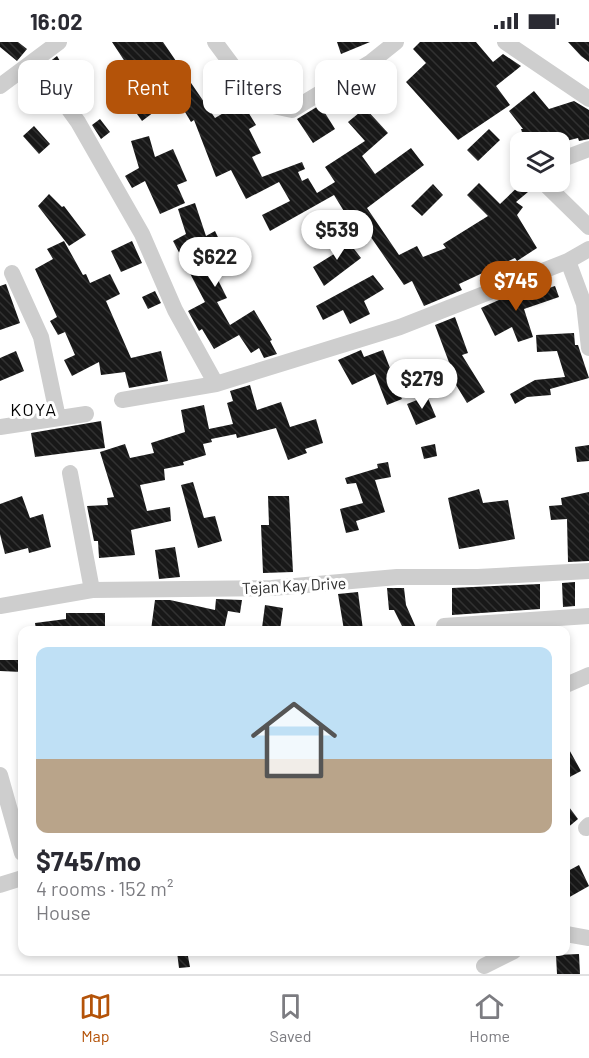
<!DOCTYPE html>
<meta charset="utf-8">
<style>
:root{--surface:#fff;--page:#f2f2f3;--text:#2b2b33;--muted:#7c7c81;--line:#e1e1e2;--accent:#b45309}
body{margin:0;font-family:Barlow,sans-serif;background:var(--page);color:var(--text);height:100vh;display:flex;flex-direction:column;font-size:22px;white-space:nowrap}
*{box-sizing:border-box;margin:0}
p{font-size:20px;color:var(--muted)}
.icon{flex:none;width:33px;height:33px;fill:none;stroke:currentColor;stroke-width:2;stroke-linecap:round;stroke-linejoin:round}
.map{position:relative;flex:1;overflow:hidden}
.side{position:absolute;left:18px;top:584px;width:552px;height:330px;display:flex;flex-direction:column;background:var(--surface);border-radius:12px;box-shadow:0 3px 9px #0003}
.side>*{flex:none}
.banner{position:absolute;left:18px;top:18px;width:554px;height:54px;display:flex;gap:12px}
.tools{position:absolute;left:510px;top:90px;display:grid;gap:12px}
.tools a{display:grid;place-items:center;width:60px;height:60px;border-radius:12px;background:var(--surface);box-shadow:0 3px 9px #0003;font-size:30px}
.price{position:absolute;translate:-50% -51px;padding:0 14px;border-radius:21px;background:#fff;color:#222;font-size:20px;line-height:39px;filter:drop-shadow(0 2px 3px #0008)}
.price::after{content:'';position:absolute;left:50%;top:36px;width:18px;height:14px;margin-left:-9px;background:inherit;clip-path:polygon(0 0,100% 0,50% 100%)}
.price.current{background:var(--accent);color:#fff}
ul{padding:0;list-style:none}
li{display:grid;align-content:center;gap:12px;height:318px;padding:0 18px}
li span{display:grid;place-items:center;height:186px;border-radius:12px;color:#555}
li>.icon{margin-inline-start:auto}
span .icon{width:108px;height:108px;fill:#fffc;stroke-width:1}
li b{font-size:26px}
.tag{padding:0 21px;border-radius:12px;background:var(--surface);box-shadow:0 3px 9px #0003;font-size:21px;line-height:54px}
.tag.current{background:var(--accent);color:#fff}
.status{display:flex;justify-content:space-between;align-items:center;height:42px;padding:0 30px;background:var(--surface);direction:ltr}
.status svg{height:16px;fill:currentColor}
.dock{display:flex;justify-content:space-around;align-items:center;height:84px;border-top:2px solid var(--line);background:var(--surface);font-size:16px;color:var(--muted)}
.dock a{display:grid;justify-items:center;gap:3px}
.dock .current{color:var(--accent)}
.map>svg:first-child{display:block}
</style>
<div class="status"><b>16:02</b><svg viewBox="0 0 49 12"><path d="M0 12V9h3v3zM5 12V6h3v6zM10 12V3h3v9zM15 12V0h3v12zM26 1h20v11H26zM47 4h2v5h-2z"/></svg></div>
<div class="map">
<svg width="589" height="932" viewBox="0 0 589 932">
<defs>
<pattern id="building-back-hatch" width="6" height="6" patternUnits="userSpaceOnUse" patternTransform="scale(1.5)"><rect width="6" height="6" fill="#181818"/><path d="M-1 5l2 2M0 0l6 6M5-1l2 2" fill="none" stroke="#313131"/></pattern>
</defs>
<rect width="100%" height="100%" fill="#fff"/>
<path fill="url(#building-back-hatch)" d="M 0,0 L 18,0 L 27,7 L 17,19 L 0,5 Z
M 112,0 L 163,0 L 215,76 L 242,60 L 256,83 L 249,87 L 261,111 L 252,115 L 262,135 L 302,120 L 305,127 L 298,130 L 302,139 L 308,136 L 317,151 L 335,140 L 325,125 L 365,99 L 348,80 L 365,66 L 388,91 L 362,114 L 375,132 L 411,106 L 424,123 L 367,166 L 399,213 L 417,204 L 423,215 L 446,206 L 443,202 L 488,174 L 467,153 L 479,141 L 500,162 L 523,140 L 533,140 L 534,145 L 516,160 L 523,165 L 517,173 L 537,206 L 517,219 L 515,216 L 459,242 L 462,248 L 424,264 L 412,239 L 404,243 L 357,175 L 350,179 L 334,153 L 270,189 L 262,173 L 290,159 L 279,140 L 246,157 L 231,128 L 216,135 L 194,78 L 191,80 L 182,65 L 164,72 L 160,60 L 175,55 L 158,29 L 139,41 Z
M 337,0 L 370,0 L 341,12 Z
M 420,0 L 476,0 L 493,20 L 503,12 L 521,24 L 496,44 L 510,63 L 458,98 L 406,40 L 426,21 L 413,7 Z
M 568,0 L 589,0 L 589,20 L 581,14 Z
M 57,14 L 64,26 L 55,31 L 48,21 Z
M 138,40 L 158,67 L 142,79 L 122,51 Z
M 534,49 L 549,67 L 574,59 L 589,68 L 589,97 L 579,99 L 578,96 L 562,100 L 525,100 L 521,87 L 523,87 L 509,69 Z
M 320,63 L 335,87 L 313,101 L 297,77 Z
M 100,77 L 110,90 L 101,97 L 92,83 Z
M 34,84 L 50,102 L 39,112 L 23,94 Z
M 489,87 L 500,98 L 478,119 L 467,108 Z
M 149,94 L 155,115 L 173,107 L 187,139 L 177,143 L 185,161 L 160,172 L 145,139 L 132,146 L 125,134 L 139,126 L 131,99 Z
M 433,142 L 443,153 L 422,174 L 411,164 Z
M 49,152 L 62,165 L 64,164 L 86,193 L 69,204 L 38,164 Z
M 195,161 L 206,194 L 215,189 L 229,218 L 212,226 L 227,256 L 217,260 L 230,283 L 254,268 L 272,298 L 270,299 L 277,312 L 264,316 L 259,306 L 251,311 L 239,293 L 214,307 L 202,287 L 199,289 L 194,280 L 188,269 L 205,260 L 173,199 L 186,192 L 178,167 Z
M 344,194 L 361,216 L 324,244 L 313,225 L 334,212 L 329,206 Z
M 64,199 L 83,233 L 86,232 L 90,241 L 110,232 L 120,252 L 106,259 L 131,316 L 161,309 L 168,339 L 129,346 L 125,330 L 101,333 L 99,320 L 72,334 L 64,318 L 75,313 L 65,290 L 58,293 L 50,279 L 57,275 L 35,227 L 53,217 L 47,207 Z
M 132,199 L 142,221 L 121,230 L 111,209 Z
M 373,233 L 384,247 L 364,259 L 370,272 L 350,282 L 343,268 L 323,278 L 316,264 Z
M 6,242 L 20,281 L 0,288 L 0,244 Z
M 555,244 L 559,255 L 524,267 L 533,295 L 518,300 L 512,285 L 495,294 L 481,266 L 519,249 L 521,255 Z
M 155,249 L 161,261 L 148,267 L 142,255 Z
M 455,275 L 468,311 L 462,313 L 485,350 L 467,361 L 450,333 L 453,331 L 435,283 Z
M 574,291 L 575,303 L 578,303 L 589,336 L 550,347 L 551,353 L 527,355 L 515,362 L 510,352 L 535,338 L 565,335 L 557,309 L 537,310 L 536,293 Z
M 361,308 L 364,315 L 383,308 L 402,357 L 387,363 L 375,332 L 352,343 L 338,318 Z
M 16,309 L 24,329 L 0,339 L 0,316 Z
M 250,343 L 257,368 L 281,360 L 290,385 L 316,377 L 323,401 L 305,407 L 307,411 L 288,418 L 276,386 L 237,396 L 236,392 L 211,397 L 212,400 L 203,402 L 206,413 L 183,420 L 184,423 L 164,427 L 165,438 L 140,443 L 147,469 L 170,465 L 171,479 L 131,488 L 135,513 L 99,516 L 98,499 L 94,499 L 87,464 L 108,463 L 107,456 L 114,455 L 100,410 L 125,402 L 130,416 L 154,411 L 151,401 L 185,390 L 181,368 L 204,363 L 209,387 L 233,382 L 227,361 L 233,359 L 230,349 Z
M 427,354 L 436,375 L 416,383 L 407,362 Z
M 101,379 L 105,406 L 35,415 L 31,391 Z
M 435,402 L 437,414 L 424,417 L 421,405 Z
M 589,403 L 589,419 L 577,420 L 575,405 Z
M 388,420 L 391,435 L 375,438 L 385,470 L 356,479 L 359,488 L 346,491 L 340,467 L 363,461 L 356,441 L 347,442 L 345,436 L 378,426 L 377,422 Z
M 193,440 L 204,476 L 215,474 L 222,499 L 198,506 L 181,443 Z
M 479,447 L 483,461 L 508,458 L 515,497 L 459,507 L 448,456 Z
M 589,450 L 589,519 L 568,520 L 567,477 L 551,478 L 549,464 L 562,463 L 561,456 Z
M 22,454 L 30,476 L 43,472 L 51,505 L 29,511 L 28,506 L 5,512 L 0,492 L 0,462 Z
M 268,454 L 289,454 L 293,530 L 263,531 L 261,483 L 269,483 Z
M 175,505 L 180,535 L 159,537 L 155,508 Z
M 575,540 L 575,564 L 563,565 L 562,541 Z
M 540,542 L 540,567 L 452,573 L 452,546 Z
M 387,546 L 404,546 L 406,563 L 417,588 L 404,588 L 394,568 L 389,568 Z
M 358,550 L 363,588 L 344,588 L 338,552 Z
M 216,557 L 242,558 L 240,571 L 228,569 L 224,588 L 151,588 L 155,558 L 170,558 L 215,568 Z
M 265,563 L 283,566 L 280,588 L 262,586 Z
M 66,571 L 105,571 L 105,588 L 36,588 L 35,581 L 66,577 Z
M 0,618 L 22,618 L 22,630 L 0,629 Z
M 566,702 L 581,729 L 566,737 Z
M 566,761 L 578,777 L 566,787 Z
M 579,823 L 589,844 L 566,857 L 566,830 Z
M 187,909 L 190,925 L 179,926 L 177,910 Z
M 579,912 L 580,932 L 557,932 L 556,913 Z"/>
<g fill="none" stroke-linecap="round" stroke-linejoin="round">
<path stroke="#cecece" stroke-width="16" d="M 215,0 L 247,43 L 273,64 L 292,68 L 371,20 L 396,0
M 505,0 L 589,57
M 34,19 L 78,80 L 142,192 L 175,268 L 216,342 L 400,285 L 568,219 L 589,207
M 0,44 L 59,0
M 560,118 L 589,107
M 543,140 L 589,185
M 568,219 L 584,262 L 589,306
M 12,231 L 41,295 L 58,376
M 122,358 L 216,342
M 0,385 L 86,372
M 70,431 L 92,548
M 0,564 L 92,548 L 272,546 L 397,535 L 478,535 L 589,529
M 444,584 L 589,574
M 566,643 L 589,633
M 0,733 L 22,811
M 586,786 L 589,783
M 0,843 L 22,836
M 566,892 L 589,896
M 484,924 L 514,909"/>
</g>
<g text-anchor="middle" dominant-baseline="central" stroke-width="6" stroke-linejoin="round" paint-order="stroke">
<g font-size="16" fill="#313131" stroke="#fff">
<text transform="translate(294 543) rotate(-3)">Tejan Kay Drive</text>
</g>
<g font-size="18" letter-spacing="1.5" fill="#000" stroke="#fff">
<text x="34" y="367">KOYA</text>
</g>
</g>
</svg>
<div class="tools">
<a><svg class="icon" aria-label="layers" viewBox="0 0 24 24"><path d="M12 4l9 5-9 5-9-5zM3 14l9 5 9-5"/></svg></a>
</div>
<b class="price" style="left:337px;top:219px">$539</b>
<b class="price" style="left:215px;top:246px">$622</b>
<b class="price current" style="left:516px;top:270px">$745</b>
<b class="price" style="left:422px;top:368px">$279</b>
<div class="banner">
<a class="tag">Buy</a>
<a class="tag current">Rent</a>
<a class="tag">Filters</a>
<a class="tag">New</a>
</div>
<section class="side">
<ul>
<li><span style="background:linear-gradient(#bfe0f5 60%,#b9a48a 0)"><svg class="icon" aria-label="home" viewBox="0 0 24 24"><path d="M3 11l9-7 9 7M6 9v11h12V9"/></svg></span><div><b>$745/mo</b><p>4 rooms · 152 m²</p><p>House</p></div></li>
</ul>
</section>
</div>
<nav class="dock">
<a class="current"><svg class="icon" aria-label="map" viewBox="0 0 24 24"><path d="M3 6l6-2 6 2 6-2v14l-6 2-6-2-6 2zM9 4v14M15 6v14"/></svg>Map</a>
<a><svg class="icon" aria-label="saved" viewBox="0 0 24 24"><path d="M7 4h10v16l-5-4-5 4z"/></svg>Saved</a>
<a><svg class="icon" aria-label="home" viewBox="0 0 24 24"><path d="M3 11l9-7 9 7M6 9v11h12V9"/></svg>Home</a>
</nav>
